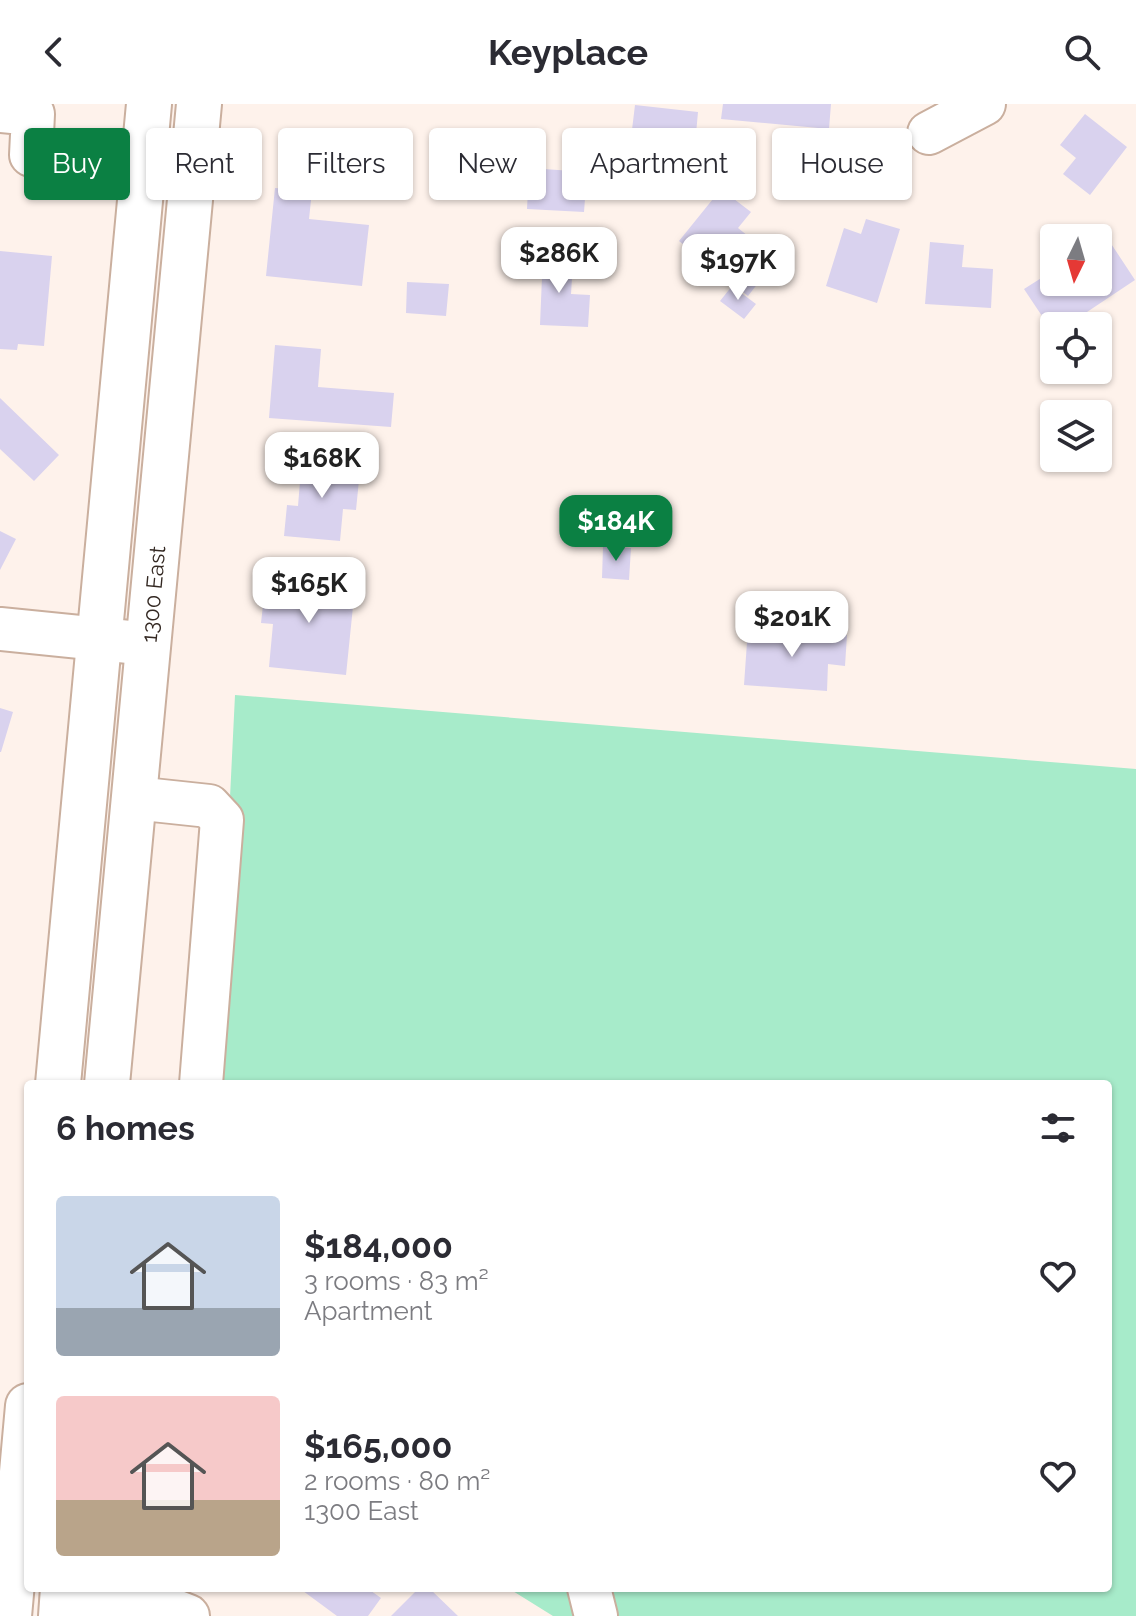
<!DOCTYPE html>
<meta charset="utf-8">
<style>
:root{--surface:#fff;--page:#f2f2f3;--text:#2b2b33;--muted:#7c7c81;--accent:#0b8043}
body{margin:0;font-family:Raleway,sans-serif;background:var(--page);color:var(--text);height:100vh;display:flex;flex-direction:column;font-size:30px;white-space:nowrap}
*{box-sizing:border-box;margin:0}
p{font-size:26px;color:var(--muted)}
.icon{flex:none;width:44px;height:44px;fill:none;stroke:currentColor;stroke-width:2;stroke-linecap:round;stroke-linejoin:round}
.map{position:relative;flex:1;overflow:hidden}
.details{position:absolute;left:24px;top:976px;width:1088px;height:512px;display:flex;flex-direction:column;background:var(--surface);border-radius:8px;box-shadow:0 2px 6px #0004}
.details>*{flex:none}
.top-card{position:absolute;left:24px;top:24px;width:1088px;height:72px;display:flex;gap:16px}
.needle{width:52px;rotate:185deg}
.buttons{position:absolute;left:1040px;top:120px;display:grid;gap:16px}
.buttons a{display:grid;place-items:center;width:72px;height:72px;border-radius:8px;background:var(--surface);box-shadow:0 2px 6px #0004;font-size:40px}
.price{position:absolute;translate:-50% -68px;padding:0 18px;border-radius:16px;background:#fff;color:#222;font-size:26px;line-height:52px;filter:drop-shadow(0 2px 4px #0008)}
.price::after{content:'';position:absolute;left:50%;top:48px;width:24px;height:18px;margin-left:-12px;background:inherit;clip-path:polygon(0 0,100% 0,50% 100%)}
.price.active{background:var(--accent);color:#fff}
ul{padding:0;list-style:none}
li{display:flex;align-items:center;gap:24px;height:200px;padding:0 32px}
li span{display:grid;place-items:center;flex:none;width:224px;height:160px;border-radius:8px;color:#555}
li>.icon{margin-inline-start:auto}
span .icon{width:96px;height:96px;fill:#fffc;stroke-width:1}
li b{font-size:34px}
h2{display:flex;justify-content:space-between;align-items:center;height:96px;padding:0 32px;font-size:34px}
.pill{padding:0 28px;border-radius:8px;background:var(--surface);box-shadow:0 2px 6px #0004;font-size:28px;line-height:72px}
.pill.active{background:var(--accent);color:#fff}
header{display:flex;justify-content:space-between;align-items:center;height:104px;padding:0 32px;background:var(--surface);font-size:36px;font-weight:700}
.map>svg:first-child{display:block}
</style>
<header><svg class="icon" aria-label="back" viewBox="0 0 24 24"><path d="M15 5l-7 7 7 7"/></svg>Keyplace<svg class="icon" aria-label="search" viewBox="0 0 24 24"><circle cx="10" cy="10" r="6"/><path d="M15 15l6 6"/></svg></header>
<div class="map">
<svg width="1136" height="1512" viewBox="0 0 1136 1512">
<rect width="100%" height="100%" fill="#fef2eb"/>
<path fill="#a7ebca" d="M 235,591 L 1136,665 L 1136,1512 L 553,1512 L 508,1484 L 1108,1484 L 1108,980 L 216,980 Z"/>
<path fill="#d9d2ee" d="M 723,0 L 831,0 L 829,25 L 721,15 Z
M 635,1 L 698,8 L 695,41 L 631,34 Z
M 1085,10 L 1127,43 L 1090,91 L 1063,70 L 1076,54 L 1060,41 Z
M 529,64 L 587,68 L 584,108 L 527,105 Z
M 275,84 L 312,87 L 309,115 L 369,121 L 362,182 L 266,172 Z
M 721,85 L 751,108 L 738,124 L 777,155 L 748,192 L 679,137 Z
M 866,115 L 900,125 L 877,199 L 826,182 L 844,124 L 861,130 Z
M 1106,132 L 1135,176 L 1066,222 L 1054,222 L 1054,230 L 1024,185 L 1054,166 L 1054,178 L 1098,178 L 1098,137 Z
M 930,138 L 964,141 L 962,163 L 993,165 L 991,204 L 925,200 Z
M 0,147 L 52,152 L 44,242 L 18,240 L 17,246 L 0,245 Z
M 535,150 L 563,152 L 562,173 L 572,174 L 571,190 L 590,191 L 588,223 L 540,221 L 542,173 L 533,172 Z
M 407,178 L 449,180 L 446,212 L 406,209 Z
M 732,182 L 756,200 L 744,215 L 720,197 Z
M 275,241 L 321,245 L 318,283 L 394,289 L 391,323 L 269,314 Z
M 0,294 L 59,351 L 34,377 L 0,345 Z
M 302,353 L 352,357 L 350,375 L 359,376 L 356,406 L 343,405 L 340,437 L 284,432 L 287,401 L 298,402 Z
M 0,427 L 16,435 L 0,466 Z
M 603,443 L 631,444 L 629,476 L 602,474 Z
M 266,474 L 355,483 L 346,571 L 269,563 L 273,520 L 261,519 Z
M 748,524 L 847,531 L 845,562 L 828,560 L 827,587 L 744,581 Z
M 0,604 L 13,608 L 1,648 L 0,648 Z
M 299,1484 L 367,1484 L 381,1494 L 368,1512 L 337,1512 Z
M 419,1484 L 429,1484 L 458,1512 L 391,1512 Z"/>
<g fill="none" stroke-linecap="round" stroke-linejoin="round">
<g stroke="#caaf9e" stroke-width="46">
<path id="minor" d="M 0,7 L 33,10 L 31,51 L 143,64
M 929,29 L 984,0
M 0,525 L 149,540
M 134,694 L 209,702 L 222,716 L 201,980
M 589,1484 L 596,1512
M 63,1490 L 160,1501 L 188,1512"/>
</g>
<g stroke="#caaf9e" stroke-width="48">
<g id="major">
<path d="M 58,980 L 149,0"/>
<path id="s1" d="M 107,980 L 199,0"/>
<path d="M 9,1512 L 28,1302"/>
<path d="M 61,1512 L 63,1484"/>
</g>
</g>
<use href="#minor" stroke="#fff" stroke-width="42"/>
<use href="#major" stroke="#fff" stroke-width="44"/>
</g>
<g text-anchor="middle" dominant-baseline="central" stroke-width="6" stroke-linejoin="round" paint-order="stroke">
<g font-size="22" fill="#342923" stroke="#fef2eb">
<text stroke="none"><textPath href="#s1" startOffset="492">1300 East</textPath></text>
</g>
</g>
</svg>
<div class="buttons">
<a><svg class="needle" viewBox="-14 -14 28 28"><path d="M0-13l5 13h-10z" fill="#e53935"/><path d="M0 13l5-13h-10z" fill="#7c7c81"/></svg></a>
<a><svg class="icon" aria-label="locate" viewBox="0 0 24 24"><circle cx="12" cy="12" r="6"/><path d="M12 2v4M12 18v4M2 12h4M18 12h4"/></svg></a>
<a><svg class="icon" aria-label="layers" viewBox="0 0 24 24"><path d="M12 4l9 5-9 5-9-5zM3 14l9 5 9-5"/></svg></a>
</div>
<b class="price" style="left:559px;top:191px">$286K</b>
<b class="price" style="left:738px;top:198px">$197K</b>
<b class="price" style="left:322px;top:396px">$168K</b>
<b class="price active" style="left:616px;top:459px">$184K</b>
<b class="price" style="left:309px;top:521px">$165K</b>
<b class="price" style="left:792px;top:555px">$201K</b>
<div class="top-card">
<a class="pill active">Buy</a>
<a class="pill">Rent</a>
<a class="pill">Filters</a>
<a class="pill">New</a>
<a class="pill">Apartment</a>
<a class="pill">House</a>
</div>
<section class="details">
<h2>6 homes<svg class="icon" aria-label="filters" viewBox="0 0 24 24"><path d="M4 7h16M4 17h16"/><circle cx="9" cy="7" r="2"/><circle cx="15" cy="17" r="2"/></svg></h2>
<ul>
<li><span style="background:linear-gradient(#c9d6e8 70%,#9aa5b1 0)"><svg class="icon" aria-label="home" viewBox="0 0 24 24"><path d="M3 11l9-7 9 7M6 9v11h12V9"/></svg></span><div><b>$184,000</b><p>3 rooms · 83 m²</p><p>Apartment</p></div><svg class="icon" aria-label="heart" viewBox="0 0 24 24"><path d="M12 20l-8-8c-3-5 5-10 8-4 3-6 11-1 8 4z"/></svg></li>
<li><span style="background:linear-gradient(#f6c9c9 65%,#b9a48a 0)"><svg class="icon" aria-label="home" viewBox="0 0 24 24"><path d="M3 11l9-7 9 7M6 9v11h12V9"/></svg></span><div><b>$165,000</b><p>2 rooms · 80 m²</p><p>1300 East</p></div><svg class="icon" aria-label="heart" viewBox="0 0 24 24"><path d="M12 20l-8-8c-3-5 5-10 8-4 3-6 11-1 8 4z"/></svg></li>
</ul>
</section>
</div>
